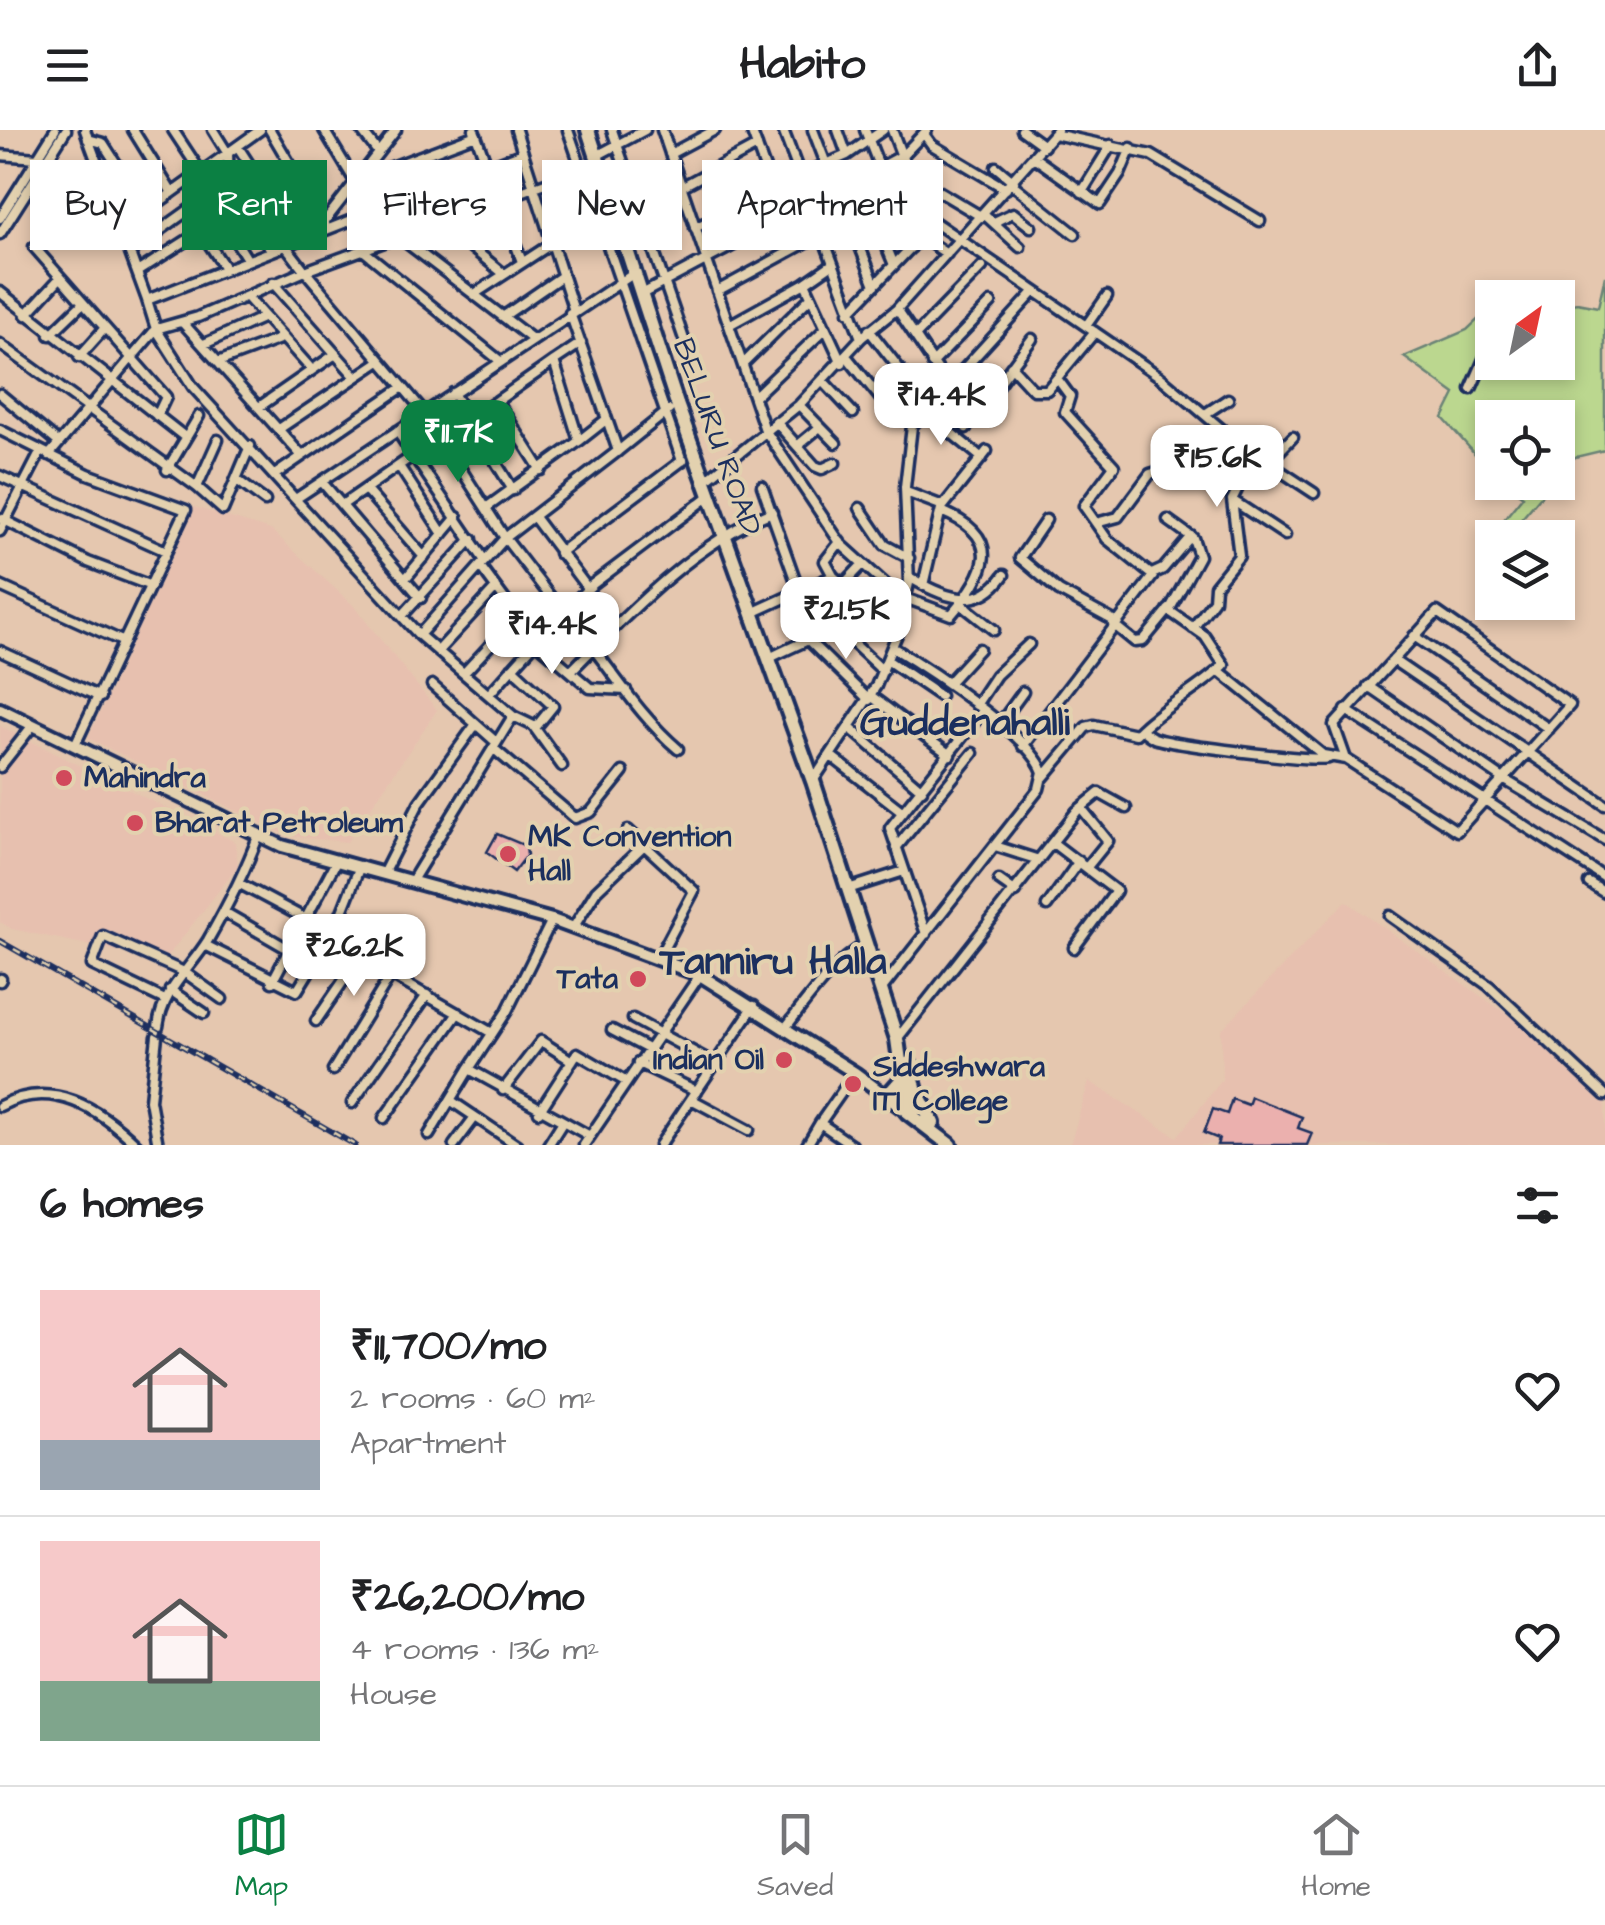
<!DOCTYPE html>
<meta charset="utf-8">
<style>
:root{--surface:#fff;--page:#f6f6f6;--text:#202124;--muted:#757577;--line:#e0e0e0;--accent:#0b8043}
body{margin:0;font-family:"Architects Daughter",sans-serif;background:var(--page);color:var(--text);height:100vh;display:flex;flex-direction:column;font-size:38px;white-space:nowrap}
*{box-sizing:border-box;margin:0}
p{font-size:32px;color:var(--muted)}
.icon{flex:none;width:55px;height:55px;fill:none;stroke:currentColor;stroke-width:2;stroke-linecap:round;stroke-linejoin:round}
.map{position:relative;height:1015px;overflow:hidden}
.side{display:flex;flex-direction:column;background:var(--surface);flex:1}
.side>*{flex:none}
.hud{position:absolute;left:30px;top:30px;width:1000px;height:90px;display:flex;gap:20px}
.needle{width:65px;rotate:33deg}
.fabs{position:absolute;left:1475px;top:150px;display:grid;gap:20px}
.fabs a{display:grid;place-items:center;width:100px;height:100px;border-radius:0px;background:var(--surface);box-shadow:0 5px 15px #0003;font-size:50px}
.price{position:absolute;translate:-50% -85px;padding:0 22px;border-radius:20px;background:#fff;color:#222;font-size:32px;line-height:65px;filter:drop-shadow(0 2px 5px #0008)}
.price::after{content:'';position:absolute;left:50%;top:60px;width:30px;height:22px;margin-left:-15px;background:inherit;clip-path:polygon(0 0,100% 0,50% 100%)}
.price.selected{background:var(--accent);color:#fff}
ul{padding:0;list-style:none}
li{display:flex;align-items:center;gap:30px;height:250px;padding:0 40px}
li+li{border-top:2px solid var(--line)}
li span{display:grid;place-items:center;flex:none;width:280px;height:200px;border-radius:0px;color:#555}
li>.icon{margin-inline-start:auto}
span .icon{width:120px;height:120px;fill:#fffc;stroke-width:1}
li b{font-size:42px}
h2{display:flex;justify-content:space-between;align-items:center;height:120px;padding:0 40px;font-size:42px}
.tag{padding:0 35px;border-radius:0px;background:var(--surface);box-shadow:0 5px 15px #0003;font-size:35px;line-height:90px}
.tag.selected{background:var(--accent);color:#fff}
header{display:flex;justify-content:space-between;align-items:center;height:130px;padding:0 40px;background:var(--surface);font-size:45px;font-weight:700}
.menu{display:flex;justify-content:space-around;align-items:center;height:140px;border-top:2px solid var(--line);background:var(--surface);font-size:28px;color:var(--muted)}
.menu a{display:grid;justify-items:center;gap:5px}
.menu .selected{color:var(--accent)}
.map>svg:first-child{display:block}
</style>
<header><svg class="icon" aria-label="menu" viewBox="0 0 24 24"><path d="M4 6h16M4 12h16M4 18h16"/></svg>Habito<svg class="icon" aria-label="share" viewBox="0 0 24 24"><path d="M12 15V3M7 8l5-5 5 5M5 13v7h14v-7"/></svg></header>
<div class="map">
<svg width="1605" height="1015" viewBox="0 0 1605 1015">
<rect width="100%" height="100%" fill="#e5c7af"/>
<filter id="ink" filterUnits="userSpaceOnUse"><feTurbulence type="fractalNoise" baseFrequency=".01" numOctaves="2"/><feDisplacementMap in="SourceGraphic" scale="20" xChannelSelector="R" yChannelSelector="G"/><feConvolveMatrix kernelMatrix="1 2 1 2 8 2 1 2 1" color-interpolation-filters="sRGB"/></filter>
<g filter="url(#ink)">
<path fill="#e7c0af" d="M 194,377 L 271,400 L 353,475 L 437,580 L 347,712 L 288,706 L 88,608 Z
M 0,596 L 235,712 L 238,736 L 164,831 L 12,799 L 0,792 Z
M 1346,771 L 1536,905 L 1605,972 L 1605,1015 L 1070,1015 L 1089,951 L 1177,1007 L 1222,950 L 1221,900 Z"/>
<path fill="#bbd78f" stroke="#6b8376" stroke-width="2.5" d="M 1605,146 L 1605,320 L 1567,329 L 1558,344 L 1558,288 L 1492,288 L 1492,343 L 1443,288 L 1455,264 L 1404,227 L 1467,200 L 1489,179 L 1492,232 L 1558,232 L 1558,177 L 1577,173 L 1598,177 Z
M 1505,353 L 1552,353 L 1512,400 L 1502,392 L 1523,366 Z"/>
<path fill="#ebb0ae" stroke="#1b2f5e" stroke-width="2.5" d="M 497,704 L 526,716 L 527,725 L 514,742 L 487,722 Z
M 1251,967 L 1302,987 L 1298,998 L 1312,1003 L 1307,1015 L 1217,1015 L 1219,1009 L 1204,1003 L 1213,979 L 1227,984 L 1232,969 L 1248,975 Z"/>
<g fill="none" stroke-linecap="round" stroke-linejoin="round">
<g stroke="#1b2f5e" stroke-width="15">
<path id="street" d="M 85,0 L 147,170
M 133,0 L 172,63
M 173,0 L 202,44
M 213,0 L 228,24 L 229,51 L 271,120
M 270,0 L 325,94
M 324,0 L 356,53
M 361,0 L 378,22
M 474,0 L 522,132
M 516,0 L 523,23
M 568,0 L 682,331
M 612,0 L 687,218
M 662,0 L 765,300 L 841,414 L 904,471
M 751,0 L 783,88
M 783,0 L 861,208
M 813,0 L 826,34
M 838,0 L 847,25
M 865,0 L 911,118
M 892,0 L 924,85 L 1159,246 L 1238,313 L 1314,363
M 1022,0 L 1044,16
M 924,4 L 932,15 L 1006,59
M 1054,4 L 1151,25 L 1260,91
M 88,9 L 103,13 L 146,80
M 238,17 L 298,109
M 670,24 L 715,0
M 0,25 L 37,28
M 598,25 L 645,0
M 1035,28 L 1100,74 L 1120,44 L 1131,18
M 996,37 L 1014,52
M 363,43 L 373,44 L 476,5
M 799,46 L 847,25 L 883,0
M 858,47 L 894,135
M 911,51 L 935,59 L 982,87
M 1012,54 L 1075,104
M 681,57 L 757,16
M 837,58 L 875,155
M 1082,62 L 1111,15
M 984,84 L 1020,117
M 0,88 L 55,0
M 222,89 L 247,129
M 439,91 L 504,144
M 324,92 L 396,0
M 994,92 L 1013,83 L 1031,97
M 123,98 L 260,0
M 695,98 L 772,58
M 201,102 L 225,138
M 0,104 L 66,0
M 399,107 L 532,209
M 285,115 L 305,141 L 600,33
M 34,117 L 166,267 L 157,286
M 364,121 L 499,230
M 130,122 L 250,36
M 137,142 L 242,75
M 273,153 L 355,246
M 805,153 L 831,135
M 717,161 L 820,105
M 0,162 L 186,308
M 476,163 L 551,114
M 640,165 L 903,25 L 927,0
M 247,167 L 312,240
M 897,179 L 950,258
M 849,182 L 921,107 L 947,124
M 570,183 L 618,321 L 669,280
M 26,185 L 60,148
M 504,186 L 562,146
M 183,193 L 302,326
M 729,195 L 805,153 L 842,233
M 1086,196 L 1107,166
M 869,200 L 909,251
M 50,205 L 83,173
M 915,206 L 982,137
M 0,214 L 197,357
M 204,214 L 264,187
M 79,227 L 105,198
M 847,227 L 881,269
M 218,232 L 282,208
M 744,233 L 811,167
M 932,234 L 991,173
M 1011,236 L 1033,260 L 1047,260 L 1095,202
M 823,251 L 853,283
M 1471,259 L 1492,211
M 453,263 L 513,360
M 0,264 L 59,313
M 754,267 L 825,199
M 497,271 L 554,231
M 799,275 L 836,313
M 259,277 L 334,225
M 923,280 L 982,328
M 1205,284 L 1228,269
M 469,289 L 497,271 L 541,340
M 776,292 L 815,336 L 822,339 L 835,333
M 966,298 L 1032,209
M 279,299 L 380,231
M 0,300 L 88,344 L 186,380 L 75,615
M 397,301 L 485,431
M 218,310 L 197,357 L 223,380 L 250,316
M 579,311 L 607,289
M 797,316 L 820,297
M 49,325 L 156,199 L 198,187 L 305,141 L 425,283 L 505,408 L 563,483 L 593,454 L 711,365
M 1254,325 L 1232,370 L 1285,405
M 1267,334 L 1293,307
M 399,336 L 443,404
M 167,340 L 199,286
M 276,344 L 403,257
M 0,346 L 166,421
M 237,350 L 265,371
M 706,350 L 799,275 L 861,208 L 897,179 L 1057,0
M 322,352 L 421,468
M 762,356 L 800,463
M 365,359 L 424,427
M 906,362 L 943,376
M 297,368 L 633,144
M 342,375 L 414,325
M 486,378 L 579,311 L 554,231 L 581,213
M 860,378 L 885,415 L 909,428
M 534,387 L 588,459
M 0,388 L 88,432 L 151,456
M 1046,390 L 1020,428 L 1059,461 L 1116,492
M 1096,393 L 1118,387 L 1150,344 L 1187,333
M 0,401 L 41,321
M 559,423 L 683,330
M 480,436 L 536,512 L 563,483 C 605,526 632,580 678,619
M 1152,444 L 1163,439 L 1191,406
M 833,446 L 825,431 L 840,412
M 909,447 C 942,466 977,484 1004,445
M 405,449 L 457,387
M 843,455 L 861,436
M 923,455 L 941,379 L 987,321
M 0,456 L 124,512
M 905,468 L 951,485 C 988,442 1005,407 941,381
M 961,474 L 994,500
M 1437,482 L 1570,575 L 1457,701 L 1346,629 L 1334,595 Z
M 752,483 L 833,446 L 898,502
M 402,486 L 472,409
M 1113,494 L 1135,512 L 1143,511 L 1171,477 L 1199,426 L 1193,408 L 1168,390
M 835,496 L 883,541
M 1193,498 L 1214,470 L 1215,456 L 1239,426 L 1232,370
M 419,505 L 505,408 L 618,321
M 1414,506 L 1549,599
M 806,508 L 869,570
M 0,521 L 100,567
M 438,521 L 496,458
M 768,529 C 797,513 843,498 865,477
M 887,530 L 940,566
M 1393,530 L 1605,675
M 512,538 L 553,576 L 536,597 L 513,586
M 572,540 C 630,481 695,413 772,382
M 1218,540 L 1323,625 L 1346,629
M 464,543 L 517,486
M 948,553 L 979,519
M 432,555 L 496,612
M 1368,556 L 1505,650 L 1605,710
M 489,564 L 536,512 L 590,558 L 626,560
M 871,566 L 950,625
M 976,575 L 996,545 L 1029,514
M 1346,580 L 1605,748
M 999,595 L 1023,562
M 534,597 L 562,636
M 850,598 L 922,660
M 1141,599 C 1145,602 1149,606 1154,608 C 1170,614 1320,633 1329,628
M 1023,616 L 1153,446 L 1107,409 L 1084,376 L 1114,336 L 1065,282 L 1070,266 L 1059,251
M 493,618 L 575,688 L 591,682 L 623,642
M 831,626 L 903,682
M 0,637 L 33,595
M 1043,648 L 1086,597 L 1094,595 L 1136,604 C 1163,576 1196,562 1224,535 L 1205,506 L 1168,480
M 813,651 L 876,556 L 898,502 L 909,453 L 905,357 L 912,296 L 1034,162
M 1082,679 L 1108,711 L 1087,737
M 628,700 L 694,761 L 658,829
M 1053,713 L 1116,761 L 1074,818
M 995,716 L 1039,730
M 896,718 L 973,623
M 384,742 L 419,673 L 476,594
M 413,749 L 513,586 L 419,505 L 193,257 L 156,199 L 147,170 L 523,23 L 574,181
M 999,750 L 1016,762
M 1589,753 L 1605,763
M 240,754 L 306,789 L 391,845
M 848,759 L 904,741
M 1047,776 L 1079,731
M 224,782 L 290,820
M 1390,786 L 1489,856 L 1605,965
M 552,790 L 507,881 L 469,939 L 590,1006
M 573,798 L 596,761 L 642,717
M 926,804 L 890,698 L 983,581
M 205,815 L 297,861 L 336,797 L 360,736
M 0,851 L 1,849
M 272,852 L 337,730
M 170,860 L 204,883
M 881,860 L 1039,659 L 1043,642 C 1031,606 927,538 892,517
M 165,870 L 92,835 L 103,806 L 184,842 L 222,869
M 633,889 L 716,934
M 316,891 L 361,825
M 158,897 C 162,861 190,839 208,810 C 228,775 245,742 259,704
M 786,897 C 810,866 832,834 866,814
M 612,900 L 648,919
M 157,906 L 150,970 L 158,1015
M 897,909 L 1077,681 L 1099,663 L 1126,678
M 638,933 L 697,961
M 333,940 L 391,845 L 492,903
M 503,960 L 541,911 L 572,931
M 691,969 L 749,1000
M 453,972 L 517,1015
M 352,973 L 427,865
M 0,976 C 52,948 99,978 137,1015
M 539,982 L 577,923 L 625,951
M 384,988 L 458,883
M 429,1005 L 469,939
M 454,1015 L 475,987
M 548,1015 L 562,993
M 584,1015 L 700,845
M 660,1015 L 754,876
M 807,1015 L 820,993
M 852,1015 L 820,993 L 855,943"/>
</g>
<g stroke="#1b2f5e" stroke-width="18">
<path id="secondary" d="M 0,579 L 282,716 L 552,790 L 700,845 L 855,943 L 906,981"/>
</g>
<g stroke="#1b2f5e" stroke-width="20">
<path id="highway" d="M 588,0 L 677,274 L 813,651 L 897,909 L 907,982 L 950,1015
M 909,933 L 915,957 L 913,986
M 916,960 L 933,993
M 887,966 L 904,947"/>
</g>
<use href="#street" stroke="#e3d1af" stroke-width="8"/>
<use href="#secondary" stroke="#e3d1af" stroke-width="10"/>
<use href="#highway" stroke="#e3d1af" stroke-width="12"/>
<g stroke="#1b2f5e" stroke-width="6">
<path id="rail" d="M 0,811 L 355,1015"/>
</g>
<use href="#rail" stroke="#e3d1af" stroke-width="2.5" stroke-dasharray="8" stroke-linecap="butt"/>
</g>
</g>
<g fill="#d1495b" stroke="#e3d1af" stroke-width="4">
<circle cx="64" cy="648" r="10"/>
<circle cx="135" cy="693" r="10"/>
<circle cx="508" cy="724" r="10"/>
<circle cx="638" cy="849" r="10"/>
<circle cx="784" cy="930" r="10"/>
<circle cx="853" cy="954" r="10"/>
</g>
<g text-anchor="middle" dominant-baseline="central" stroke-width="8" stroke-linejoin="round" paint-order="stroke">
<g font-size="30" fill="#1b2f5e" stroke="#e3d1af">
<text transform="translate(717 307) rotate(70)">BELURU ROAD</text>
</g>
<g font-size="30" font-weight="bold" fill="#1b2f5e" stroke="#e3d1af" text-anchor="start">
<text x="84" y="648">Mahindra</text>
<text x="155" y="693">Bharat Petroleum</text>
<text x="528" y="707">MK Convention<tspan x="528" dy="34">Hall</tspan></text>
<text x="618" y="849" text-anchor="end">Tata</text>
<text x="764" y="930" text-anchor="end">Indian Oil</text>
<text x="873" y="937">Siddeshwara<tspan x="873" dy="34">ITI College</tspan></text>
</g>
<g font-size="40" font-weight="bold" fill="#1b2f5e" stroke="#e3d1af">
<text x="965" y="593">Guddenahalli</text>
<text x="773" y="832">Tanniru Halla</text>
</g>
</g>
</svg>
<div class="fabs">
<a><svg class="needle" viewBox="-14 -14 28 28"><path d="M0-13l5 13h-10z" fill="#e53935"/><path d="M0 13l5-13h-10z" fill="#757577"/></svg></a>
<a><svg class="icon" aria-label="locate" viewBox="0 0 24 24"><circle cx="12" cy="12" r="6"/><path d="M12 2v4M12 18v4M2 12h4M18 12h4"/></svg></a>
<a><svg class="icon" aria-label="layers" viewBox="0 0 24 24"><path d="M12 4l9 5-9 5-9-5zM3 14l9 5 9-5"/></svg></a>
</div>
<b class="price" style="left:941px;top:318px">₹14.4K</b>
<b class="price selected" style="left:458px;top:355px">₹11.7K</b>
<b class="price" style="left:1217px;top:380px">₹15.6K</b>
<b class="price" style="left:846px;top:532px">₹21.5K</b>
<b class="price" style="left:552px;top:547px">₹14.4K</b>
<b class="price" style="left:354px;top:869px">₹26.2K</b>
<div class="hud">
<a class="tag">Buy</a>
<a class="tag selected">Rent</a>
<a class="tag">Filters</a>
<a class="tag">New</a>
<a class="tag">Apartment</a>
</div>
</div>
<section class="side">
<h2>6 homes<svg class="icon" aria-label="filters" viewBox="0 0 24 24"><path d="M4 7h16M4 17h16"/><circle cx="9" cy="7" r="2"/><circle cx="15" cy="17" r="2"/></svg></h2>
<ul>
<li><span style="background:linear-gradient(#f6c9c9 75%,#9aa5b1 0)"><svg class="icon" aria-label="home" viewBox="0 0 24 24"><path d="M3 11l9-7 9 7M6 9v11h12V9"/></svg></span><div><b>₹11,700/mo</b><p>2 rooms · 60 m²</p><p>Apartment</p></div><svg class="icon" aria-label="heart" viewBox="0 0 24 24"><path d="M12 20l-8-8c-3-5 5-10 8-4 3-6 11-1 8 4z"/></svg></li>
<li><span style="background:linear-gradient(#f6c9c9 70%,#7fa58c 0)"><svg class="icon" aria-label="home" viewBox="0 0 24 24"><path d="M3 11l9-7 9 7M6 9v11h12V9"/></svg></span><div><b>₹26,200/mo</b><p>4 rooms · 136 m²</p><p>House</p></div><svg class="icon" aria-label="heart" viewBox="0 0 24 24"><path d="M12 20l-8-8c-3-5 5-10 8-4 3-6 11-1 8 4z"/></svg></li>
</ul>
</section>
<nav class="menu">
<a class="selected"><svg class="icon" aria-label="map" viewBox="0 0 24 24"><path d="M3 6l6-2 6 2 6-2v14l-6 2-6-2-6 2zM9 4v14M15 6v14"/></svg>Map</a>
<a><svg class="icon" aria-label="saved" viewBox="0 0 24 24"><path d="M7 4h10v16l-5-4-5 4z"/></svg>Saved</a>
<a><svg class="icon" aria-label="home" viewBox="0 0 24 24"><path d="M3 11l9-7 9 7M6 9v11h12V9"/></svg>Home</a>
</nav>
